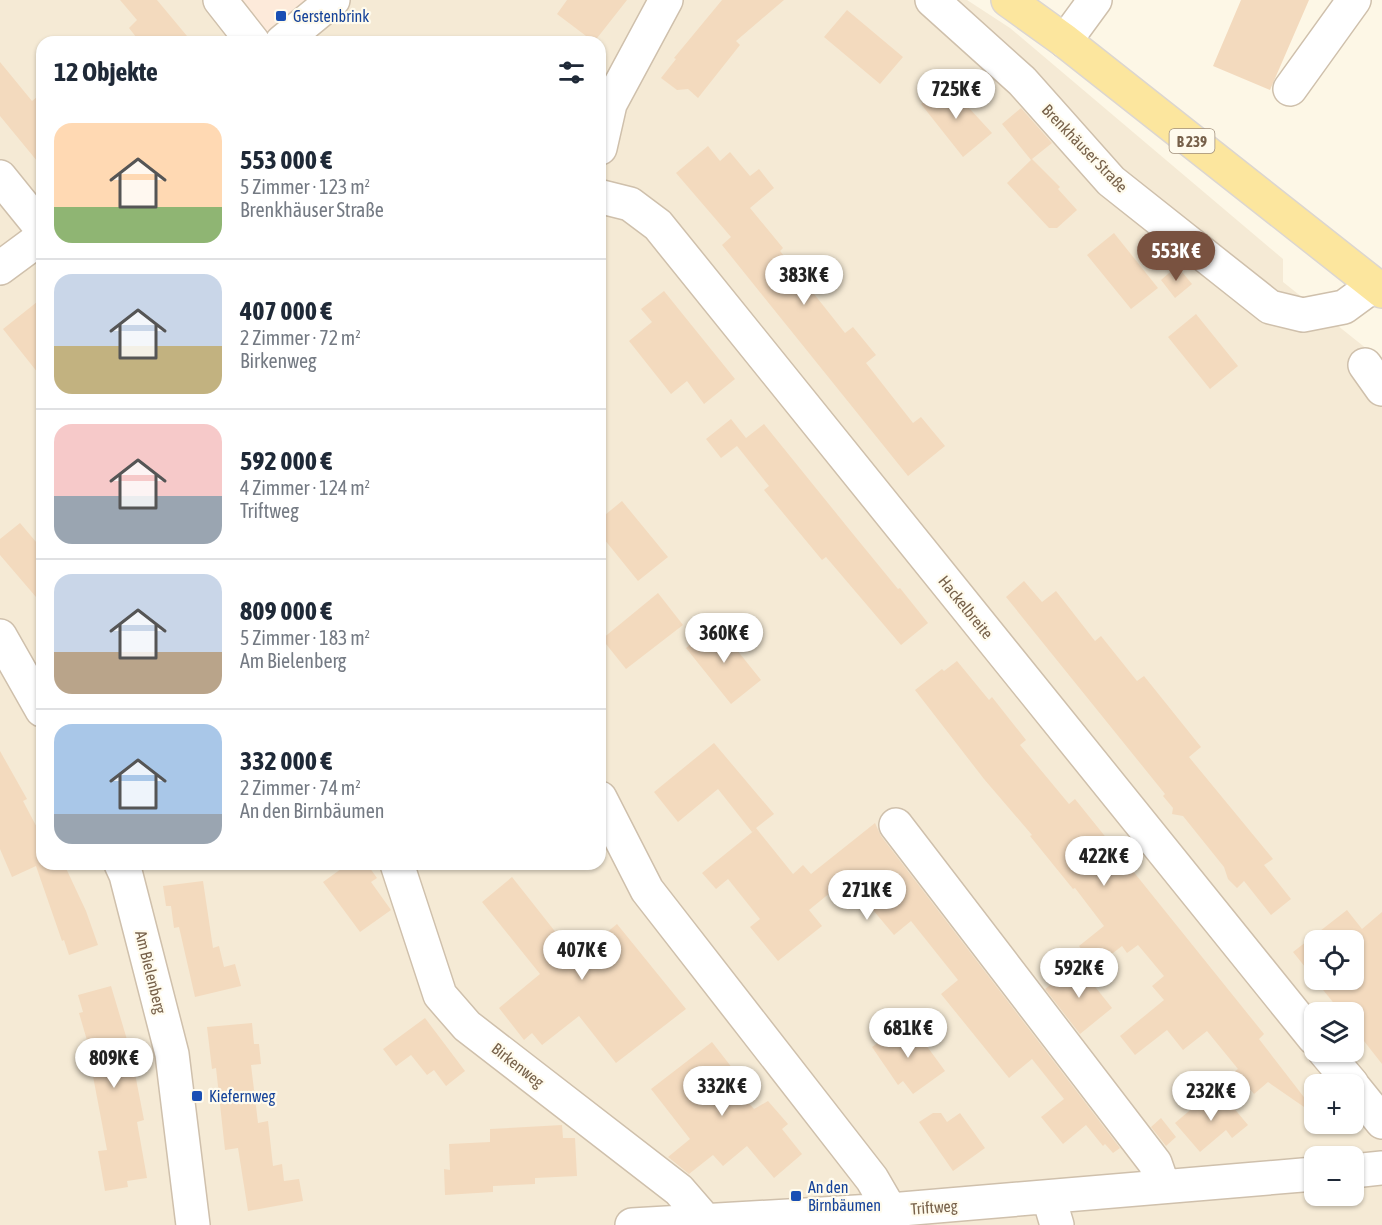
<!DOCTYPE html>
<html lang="de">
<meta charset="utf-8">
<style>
:root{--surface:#fff;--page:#f6f6f7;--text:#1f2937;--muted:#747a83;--line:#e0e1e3;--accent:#795240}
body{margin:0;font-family:"Asap Condensed",sans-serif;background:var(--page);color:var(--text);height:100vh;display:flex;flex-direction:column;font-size:22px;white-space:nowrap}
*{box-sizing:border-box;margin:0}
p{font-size:20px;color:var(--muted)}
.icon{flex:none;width:33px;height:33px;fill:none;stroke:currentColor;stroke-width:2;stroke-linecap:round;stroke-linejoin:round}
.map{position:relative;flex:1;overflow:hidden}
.drawer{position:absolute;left:36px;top:36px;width:570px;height:834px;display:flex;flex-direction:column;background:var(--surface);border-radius:18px;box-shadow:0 2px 4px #0004}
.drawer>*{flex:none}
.controls{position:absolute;left:1304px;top:930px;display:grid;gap:12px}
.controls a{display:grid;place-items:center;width:60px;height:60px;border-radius:12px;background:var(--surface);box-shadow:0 2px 4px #0004;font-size:30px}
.price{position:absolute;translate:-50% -51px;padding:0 14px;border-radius:21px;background:#fff;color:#222;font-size:20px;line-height:39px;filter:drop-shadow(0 2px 3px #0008)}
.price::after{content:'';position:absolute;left:50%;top:36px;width:18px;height:14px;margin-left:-9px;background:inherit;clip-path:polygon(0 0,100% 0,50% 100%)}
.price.current{background:var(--accent);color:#fff}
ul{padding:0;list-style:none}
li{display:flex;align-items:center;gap:18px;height:150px;padding:0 18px}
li+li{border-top:2px solid var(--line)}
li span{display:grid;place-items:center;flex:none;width:168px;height:120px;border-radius:18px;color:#555}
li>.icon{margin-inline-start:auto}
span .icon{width:72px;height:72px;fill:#fffc;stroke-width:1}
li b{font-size:26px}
h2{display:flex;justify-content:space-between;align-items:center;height:72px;padding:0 18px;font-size:26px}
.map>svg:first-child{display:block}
</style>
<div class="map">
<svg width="1382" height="1225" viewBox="0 0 1382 1225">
<rect width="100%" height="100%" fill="#fdf7e6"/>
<path fill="#f5ead5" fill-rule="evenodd" d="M 0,0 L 967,0 L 1010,28 L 1283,259 L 1283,282 L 1382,361 L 1382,1225 L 0,1225 ZM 42,42 L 600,42 L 600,864 L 42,864 ZM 1314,940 L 1353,940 L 1353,980 L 1314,980 ZM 1314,1012 L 1353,1012 L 1353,1052 L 1314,1052 ZM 1314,1084 L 1353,1084 L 1353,1124 L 1314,1124 ZM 1314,1156 L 1353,1156 L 1353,1196 L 1314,1196 Z"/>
<path fill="#fdeada" d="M 238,0 L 309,0 L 267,36 Z"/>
<path fill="#f3dabe" d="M 120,0 L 157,0 L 192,42 L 140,42 L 129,28 L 137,20 Z
M 567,0 L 627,0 L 594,42 L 557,14 Z
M 722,0 L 784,0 L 736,41 L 740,45 L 698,98 L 688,89 L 677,90 L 661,78 L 676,59 L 674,58 Z
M 1241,0 L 1309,0 L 1270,90 L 1213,66 Z
M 847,10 L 903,57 L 880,84 L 824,37 Z
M 0,62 L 32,101 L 42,93 L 42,167 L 0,116 Z
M 946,83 L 992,133 L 963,157 L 921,104 Z
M 1021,108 L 1052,143 L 1032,159 L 1060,187 L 1058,189 L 1077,210 L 1057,228 L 1049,228 L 1007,183 L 1031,160 L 1002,124 Z
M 708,146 L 720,161 L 730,152 L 750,176 L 759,169 L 774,188 L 750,208 L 783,248 L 780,251 L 845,333 L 853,327 L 876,355 L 866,363 L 913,423 L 921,417 L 945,446 L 908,476 L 722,245 L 731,237 L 676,173 Z
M 1114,233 L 1158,288 L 1131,309 L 1087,255 Z
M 1177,266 L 1192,284 L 1175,298 L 1161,280 Z
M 664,291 L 735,379 L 704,404 L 687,381 L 671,394 L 629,341 L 652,322 L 641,309 Z
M 42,298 L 42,378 L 3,329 Z
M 1196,314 L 1238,366 L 1210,389 L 1168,337 Z
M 731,419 L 746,438 L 764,424 L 853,534 L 898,589 L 900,588 L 928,623 L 901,645 L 826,557 L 822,560 L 764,490 L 769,486 L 737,446 L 721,458 L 706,439 Z
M 622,501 L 668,557 L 638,581 L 600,534 L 600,519 Z
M 20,523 L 42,549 L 42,604 L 0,555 L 0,539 Z
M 1024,581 L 1042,602 L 1056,591 L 1095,641 L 1101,636 L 1137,681 L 1144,676 L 1201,747 L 1189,757 L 1273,859 L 1264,865 L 1291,899 L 1271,915 L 1244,881 L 1237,888 L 1228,879 L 1224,867 L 1183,816 L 1172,814 L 1173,808 L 1163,796 L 1165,794 L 1006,597 Z
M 658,593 L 683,625 L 626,669 L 602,639 Z
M 716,624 L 761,680 L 731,704 L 686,648 Z
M 957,661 L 989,700 L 992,697 L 1026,740 L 1020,745 L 1069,804 L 1075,799 L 1264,1034 L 1259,1039 L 1310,1105 L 1307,1109 L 1268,1082 L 1254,1094 L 1235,1071 L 1238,1069 L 1207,1031 L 1183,1050 L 1167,1030 L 1135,1055 L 1120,1036 L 1164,1000 L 1152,986 L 1164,976 L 1138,945 L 1127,953 L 1122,946 L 1095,967 L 1079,946 L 1104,926 L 1075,888 L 1073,889 L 1030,836 L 1032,835 L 984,779 L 915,690 L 942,669 L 944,671 Z
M 714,743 L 774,814 L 756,828 L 793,874 L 803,865 L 811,874 L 875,823 L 881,836 L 1120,1148 L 1113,1153 L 1105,1144 L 1103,1146 L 1086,1125 L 1063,1144 L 1041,1117 L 1064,1099 L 1032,1059 L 1009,1078 L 941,994 L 958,980 L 911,921 L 894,935 L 847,879 L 809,910 L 822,926 L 778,961 L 750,927 L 760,919 L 728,879 L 716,889 L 702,873 L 756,829 L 752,832 L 718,789 L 678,822 L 654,792 Z
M 0,751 L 27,799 L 23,801 L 42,837 L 41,864 L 64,864 L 86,911 L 98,945 L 69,955 L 64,940 L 62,941 L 36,866 L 12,877 L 0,849 Z
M 348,864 L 367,864 L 377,878 L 371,882 L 391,910 L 360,932 L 323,882 Z
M 512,877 L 576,958 L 617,924 L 686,1009 L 616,1063 L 579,1016 L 542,1045 L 532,1033 L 524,1040 L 499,1008 L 540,974 L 482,902 Z
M 203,881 L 213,948 L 219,946 L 224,967 L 235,964 L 241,986 L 195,997 L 179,927 L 174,928 L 171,906 L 166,906 L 163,886 Z
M 1347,910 L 1362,929 L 1382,912 L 1382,1064 L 1353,1027 L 1353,1012 L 1341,1012 L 1315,980 L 1353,980 L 1353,940 L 1314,940 L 1314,978 L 1293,952 Z
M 1077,964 L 1112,1008 L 1080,1034 L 1045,989 Z
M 111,986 L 131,1053 L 144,1120 L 137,1122 L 147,1178 L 127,1181 L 128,1187 L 105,1191 L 98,1151 L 107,1150 L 92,1071 L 96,1071 L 79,1013 L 83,1012 L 78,995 Z
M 425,1018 L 465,1071 L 446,1086 L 434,1070 L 427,1075 L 411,1055 L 396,1066 L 383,1049 Z
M 252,1023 L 254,1044 L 259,1044 L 261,1064 L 251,1065 L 258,1123 L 268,1121 L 273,1166 L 282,1164 L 284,1181 L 299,1179 L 303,1201 L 248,1211 L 238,1148 L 225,1150 L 216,1068 L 212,1069 L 207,1027 Z
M 904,1024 L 913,1037 L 918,1034 L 945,1071 L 913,1094 L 903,1081 L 898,1085 L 872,1047 Z
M 712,1042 L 733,1069 L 725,1076 L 754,1109 L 768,1101 L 788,1124 L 782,1129 L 802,1154 L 774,1178 L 747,1146 L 723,1166 L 713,1155 L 689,1174 L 668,1157 L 690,1139 L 651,1089 Z
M 1222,1094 L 1248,1125 L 1232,1138 L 1226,1130 L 1200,1152 L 1175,1123 L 1202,1100 L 1207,1107 Z
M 933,1113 L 941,1113 L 947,1122 L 960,1113 L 985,1148 L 953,1171 L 919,1122 Z
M 1161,1118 L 1176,1137 L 1166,1146 L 1151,1127 Z
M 562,1125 L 563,1138 L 575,1138 L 577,1176 L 535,1178 L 535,1184 L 493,1186 L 493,1192 L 445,1195 L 444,1169 L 450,1170 L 449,1144 L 490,1142 L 490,1129 Z"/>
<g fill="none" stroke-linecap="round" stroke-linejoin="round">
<g stroke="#cfc0ac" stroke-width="36">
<path id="minor" d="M 220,0 L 253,42
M 932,0 L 1022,81 L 1111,181 L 1270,307 L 1303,315 L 1344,307 L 1374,285
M 1065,41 L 1095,0
M 282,42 L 333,0
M 1290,89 L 1354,0
M 600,148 L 610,104 L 666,0
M 0,177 L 42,229
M 602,197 L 630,204 L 658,225 L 1314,1038
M 0,268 L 42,237
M 1365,365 L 1382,389
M 0,636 L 42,710
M 600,798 L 647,890 L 872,1179 L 890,1210
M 896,825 L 1155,1163 L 1163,1186
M 121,864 L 126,875 L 172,1054 L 193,1225
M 397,864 L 440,995 L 467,1026 L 679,1190 L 705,1220
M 1325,1052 L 1352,1084
M 1353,1086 L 1382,1122
M 1353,1171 L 1382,1168
M 1049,1198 L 1057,1225
M 632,1225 L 890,1210 L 1314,1174"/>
</g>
<g stroke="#dcd6d0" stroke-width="36">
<path id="major" d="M 1008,0 L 1065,41 L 1382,291"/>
</g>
<use href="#minor" stroke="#fff" stroke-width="33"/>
<use href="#major" stroke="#fce69e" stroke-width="33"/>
</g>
<g fill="#1a4fb4" stroke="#fffbed" stroke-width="2">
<rect x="275" y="10" width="12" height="12" rx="3"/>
<rect x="191" y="1090" width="12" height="12" rx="3"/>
<rect x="790" y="1190" width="12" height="12" rx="3"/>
</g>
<g text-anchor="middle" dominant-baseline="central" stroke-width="4.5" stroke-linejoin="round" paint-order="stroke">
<rect fill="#fffbed" stroke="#a08f7b" stroke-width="1.5" x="1169.5" y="129" width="45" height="24" rx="4.5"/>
<g font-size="15" font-weight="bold" fill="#77614a">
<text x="1192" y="141">B 239</text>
</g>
<g font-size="16" fill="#164399" stroke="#fffbed" text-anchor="start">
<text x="293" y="16">Gerstenbrink</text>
<text x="209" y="1096">Kiefernweg</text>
<text x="808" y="1187">An den<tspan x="808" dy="18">Birnbäumen</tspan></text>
</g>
<g font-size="16" fill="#77614a" stroke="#fffbed">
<text transform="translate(1085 148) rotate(46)">Brenkhäuser Straße</text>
<text transform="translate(966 607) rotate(51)">Hackelbreite</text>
<text transform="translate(151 972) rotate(76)">Am Bielenberg</text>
<text transform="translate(518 1065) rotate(38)">Birkenweg</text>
<text transform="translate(934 1207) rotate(-4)">Triftweg</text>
</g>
</g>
</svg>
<div class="controls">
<a><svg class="icon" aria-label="locate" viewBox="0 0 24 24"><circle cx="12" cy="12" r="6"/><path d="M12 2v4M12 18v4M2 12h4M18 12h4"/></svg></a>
<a><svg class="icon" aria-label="layers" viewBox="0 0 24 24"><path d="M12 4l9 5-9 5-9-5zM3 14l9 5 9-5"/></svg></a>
<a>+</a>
<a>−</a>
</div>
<b class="price" style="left:956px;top:120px">725K €</b>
<b class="price current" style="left:1176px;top:282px">553K €</b>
<b class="price" style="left:804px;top:306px">383K €</b>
<b class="price" style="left:724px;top:664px">360K €</b>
<b class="price" style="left:1104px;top:887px">422K €</b>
<b class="price" style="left:867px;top:921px">271K €</b>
<b class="price" style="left:582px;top:981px">407K €</b>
<b class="price" style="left:1079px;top:999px">592K €</b>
<b class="price" style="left:908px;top:1059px">681K €</b>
<b class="price" style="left:114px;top:1089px">809K €</b>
<b class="price" style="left:722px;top:1117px">332K €</b>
<b class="price" style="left:1211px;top:1122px">232K €</b>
<section class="drawer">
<h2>12 Objekte<svg class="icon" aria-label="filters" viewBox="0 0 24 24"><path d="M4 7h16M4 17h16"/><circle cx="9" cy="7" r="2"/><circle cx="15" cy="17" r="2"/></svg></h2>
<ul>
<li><span style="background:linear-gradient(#ffd9b3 70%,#8fb573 0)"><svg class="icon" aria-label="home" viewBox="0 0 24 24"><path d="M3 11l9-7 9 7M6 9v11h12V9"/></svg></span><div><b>553 000 €</b><p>5 Zimmer · 123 m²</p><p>Brenkhäuser Straße</p></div></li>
<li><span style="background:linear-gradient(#c9d6e8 60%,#c2b280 0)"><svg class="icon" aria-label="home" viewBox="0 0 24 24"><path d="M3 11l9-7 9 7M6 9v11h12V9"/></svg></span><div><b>407 000 €</b><p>2 Zimmer · 72 m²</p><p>Birkenweg</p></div></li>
<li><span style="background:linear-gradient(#f6c9c9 60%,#9aa5b1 0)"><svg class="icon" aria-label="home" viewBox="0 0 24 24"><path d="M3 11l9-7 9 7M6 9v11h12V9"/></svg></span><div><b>592 000 €</b><p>4 Zimmer · 124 m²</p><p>Triftweg</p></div></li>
<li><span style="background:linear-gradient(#c9d6e8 65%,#b9a48a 0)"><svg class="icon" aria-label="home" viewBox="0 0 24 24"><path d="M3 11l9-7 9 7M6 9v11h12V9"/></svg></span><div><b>809 000 €</b><p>5 Zimmer · 183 m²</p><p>Am Bielenberg</p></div></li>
<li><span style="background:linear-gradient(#a9c7e8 75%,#9aa5b1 0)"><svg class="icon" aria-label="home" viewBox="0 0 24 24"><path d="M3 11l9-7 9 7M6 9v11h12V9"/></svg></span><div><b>332 000 €</b><p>2 Zimmer · 74 m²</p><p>An den Birnbäumen</p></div></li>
</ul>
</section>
</div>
